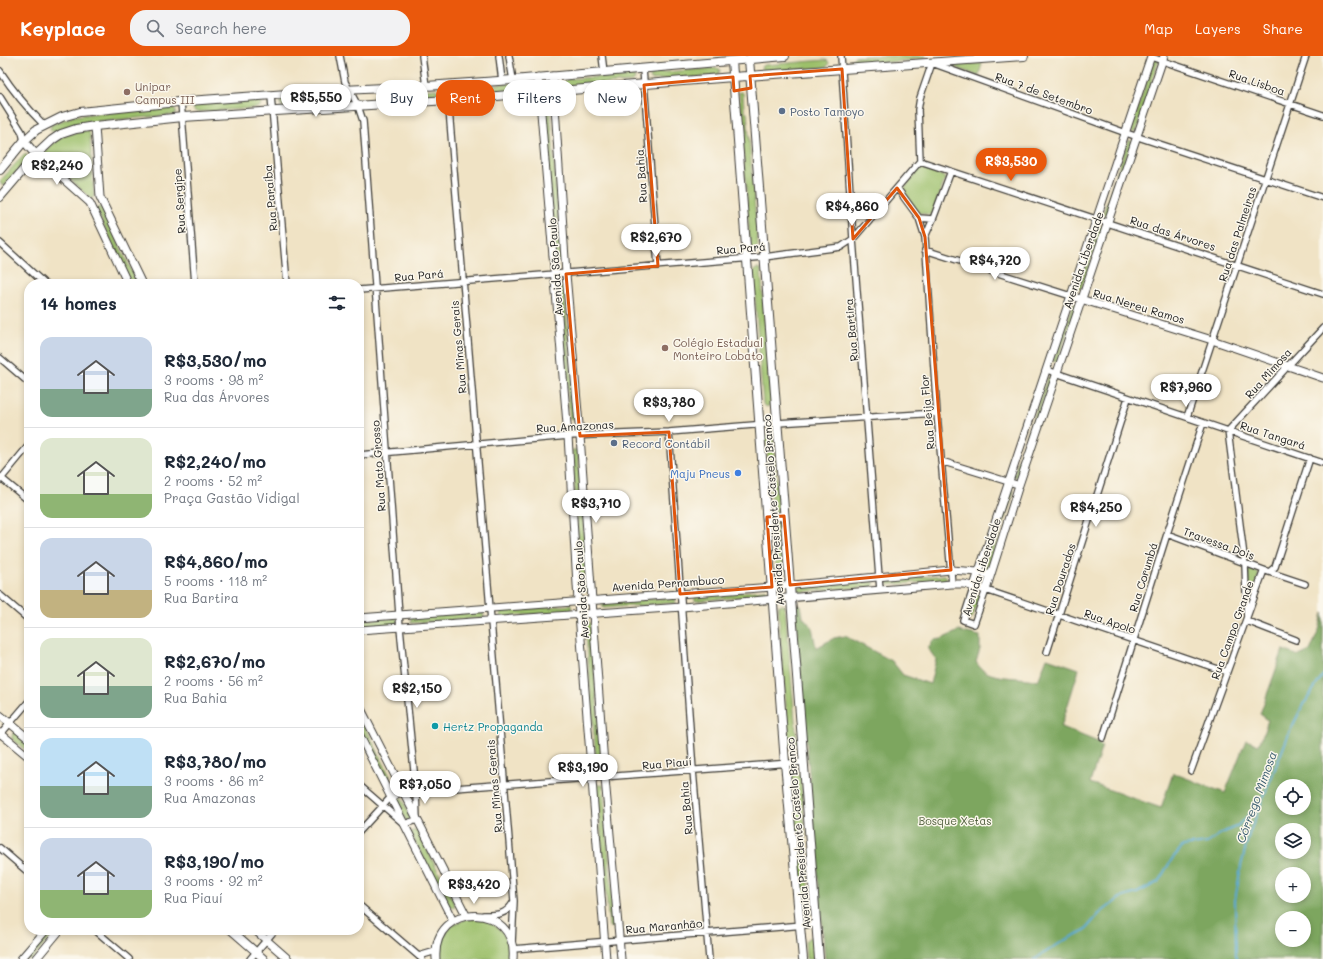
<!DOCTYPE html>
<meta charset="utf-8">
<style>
:root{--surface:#fff;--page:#f2f2f3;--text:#1f2937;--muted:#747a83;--line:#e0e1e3;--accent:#ea580c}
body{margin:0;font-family:Mali,sans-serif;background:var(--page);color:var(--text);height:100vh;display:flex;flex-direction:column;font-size:15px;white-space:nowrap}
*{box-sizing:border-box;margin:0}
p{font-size:13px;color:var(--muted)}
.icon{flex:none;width:22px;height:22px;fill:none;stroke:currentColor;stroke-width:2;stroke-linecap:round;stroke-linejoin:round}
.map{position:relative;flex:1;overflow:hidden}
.details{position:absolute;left:24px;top:223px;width:340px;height:656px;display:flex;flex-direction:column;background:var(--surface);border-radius:16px;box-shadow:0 2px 6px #0003}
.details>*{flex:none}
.hud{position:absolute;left:376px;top:24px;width:380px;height:36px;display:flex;gap:8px}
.buttons{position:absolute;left:1275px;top:723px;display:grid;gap:8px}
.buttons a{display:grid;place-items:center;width:36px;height:36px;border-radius:50%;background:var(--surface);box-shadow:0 2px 6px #0003;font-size:20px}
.price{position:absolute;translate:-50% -34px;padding:0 9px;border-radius:14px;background:#fff;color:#222;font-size:13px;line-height:26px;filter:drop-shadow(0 1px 2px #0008)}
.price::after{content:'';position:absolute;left:50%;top:24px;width:12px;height:9px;margin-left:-6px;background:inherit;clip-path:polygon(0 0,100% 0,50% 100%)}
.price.on{background:var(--accent);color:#fff}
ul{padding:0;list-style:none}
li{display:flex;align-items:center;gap:12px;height:100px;padding:0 16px}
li+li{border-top:1px solid var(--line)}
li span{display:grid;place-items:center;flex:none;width:112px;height:80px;border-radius:12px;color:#555}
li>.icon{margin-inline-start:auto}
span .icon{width:48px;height:48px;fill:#fffc;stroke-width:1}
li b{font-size:17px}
h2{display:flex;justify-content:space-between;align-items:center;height:48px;padding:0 16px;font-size:17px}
.pill{padding:0 14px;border-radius:16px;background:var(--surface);box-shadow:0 2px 6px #0003;font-size:14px;line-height:36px}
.pill.on{background:var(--accent);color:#fff}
header{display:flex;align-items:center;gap:24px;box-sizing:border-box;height:56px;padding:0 20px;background:var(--accent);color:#fff}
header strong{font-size:19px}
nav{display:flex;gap:22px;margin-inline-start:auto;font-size:14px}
.search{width:280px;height:36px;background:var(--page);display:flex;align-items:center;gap:10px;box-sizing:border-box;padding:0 14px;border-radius:16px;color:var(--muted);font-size:15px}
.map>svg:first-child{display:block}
</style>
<header>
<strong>Keyplace</strong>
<div class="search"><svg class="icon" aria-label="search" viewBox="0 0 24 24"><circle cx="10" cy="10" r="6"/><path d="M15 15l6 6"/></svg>Search here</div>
<nav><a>Map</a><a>Layers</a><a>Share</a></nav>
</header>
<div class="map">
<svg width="1323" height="903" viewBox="0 0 1323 903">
<rect width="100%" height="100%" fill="#fbf7ec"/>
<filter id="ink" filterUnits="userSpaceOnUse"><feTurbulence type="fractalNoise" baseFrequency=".025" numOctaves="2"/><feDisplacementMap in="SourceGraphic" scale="8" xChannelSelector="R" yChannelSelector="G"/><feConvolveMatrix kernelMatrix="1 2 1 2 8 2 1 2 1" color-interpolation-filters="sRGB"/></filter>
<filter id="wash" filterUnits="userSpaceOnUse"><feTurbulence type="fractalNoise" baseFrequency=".012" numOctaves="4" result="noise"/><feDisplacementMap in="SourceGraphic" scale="16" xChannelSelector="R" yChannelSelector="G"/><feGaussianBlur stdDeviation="0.9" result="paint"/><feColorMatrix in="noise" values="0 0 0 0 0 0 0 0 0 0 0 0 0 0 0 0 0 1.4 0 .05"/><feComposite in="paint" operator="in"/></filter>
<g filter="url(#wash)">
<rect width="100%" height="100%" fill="#f0e3c5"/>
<path fill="#9cc06b" stroke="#5c6e44" d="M 872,0 L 926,0 L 926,1 L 924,3 L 853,9 L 850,5 L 854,1 Z
M 1155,0 L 1160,0 L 1136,75 L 1133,77 L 1131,75 L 1131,73 Z
M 825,4 L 828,5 L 829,7 L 827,11 L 765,16 L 761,12 L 762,10 L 765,9 Z
M 982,7 L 979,20 L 949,9 L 951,9 Z
M 716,12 L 720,13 L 720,15 L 717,20 L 651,24 L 650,22 L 652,18 L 654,17 Z
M 632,19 L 634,20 L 635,24 L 632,26 L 566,30 L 563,27 L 564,25 L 567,23 Z
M 524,26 L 527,27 L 529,30 L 527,33 L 524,34 L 463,39 L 460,37 L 462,31 Z
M 436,33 L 438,35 L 438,38 L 434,41 L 375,45 L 373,45 L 372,40 L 376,38 Z
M 739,36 L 742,36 L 743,37 L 744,54 L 747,57 L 758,190 L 755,193 L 751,192 L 750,188 Z
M 344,38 L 346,38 L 348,42 L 344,46 L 283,51 L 280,48 L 281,44 L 283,42 Z
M 257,43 L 261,46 L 261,49 L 257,52 L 197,56 L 194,55 L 193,51 L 196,48 Z
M 550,44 L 561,205 L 555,205 L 544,45 Z
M 173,52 L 176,54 L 176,57 L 174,59 L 88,66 L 76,68 L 55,76 L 50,74 L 51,69 L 74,60 L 107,56 Z
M 88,74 L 90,79 L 94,140 L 92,143 L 90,142 L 46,101 L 44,97 L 45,94 L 62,80 Z
M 1128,84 L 1132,85 L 1106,159 L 1103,158 Z
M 24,98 L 27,99 L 27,104 L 6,128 L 2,130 L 0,125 Z
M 922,112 L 943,120 L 945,123 L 932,159 L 919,157 L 904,136 L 904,133 L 919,114 Z
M 100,151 L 102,153 L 138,228 L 131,228 L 96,153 Z
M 1099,170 L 1103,171 L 1081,233 L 1078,232 Z
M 758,212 L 761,214 L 771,348 L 767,351 L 763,348 L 753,215 Z
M 558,230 L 564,230 L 575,362 L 570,363 Z
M 1074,247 L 1077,248 L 1057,306 L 1053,305 Z
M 1048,321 L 1051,322 L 1017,421 L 1013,420 Z
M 771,378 L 773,380 L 779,454 L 776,456 L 772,455 L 766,381 L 767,379 Z
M 572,394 L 578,394 L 588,535 L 582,535 Z
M 1010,434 L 1014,435 L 986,519 L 982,517 Z
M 777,465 L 780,467 L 784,517 L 781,519 L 776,517 L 772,468 Z
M 1251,513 L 1258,516 L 1259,518 L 1250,546 L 1248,544 L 1248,515 Z
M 945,519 L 947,522 L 946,524 L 889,529 L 888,528 L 889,523 Z
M 872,525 L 874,526 L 874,529 L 872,531 L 799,536 L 797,533 L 799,531 Z
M 765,534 L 766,539 L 695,545 L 695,540 Z
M 975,538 L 980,539 L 972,563 L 968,561 Z
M 675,542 L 676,547 L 603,552 L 603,546 Z
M 571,549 L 572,555 L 501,561 L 501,555 Z
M 779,549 L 784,549 L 785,550 L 797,688 L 793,690 L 789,688 L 778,551 Z
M 483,556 L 484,562 L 411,567 L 411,561 Z
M 396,562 L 398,564 L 398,567 L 396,569 L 359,571 L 359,564 Z
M 590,566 L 602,704 L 596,704 L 585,567 Z
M 359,658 L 390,720 L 388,725 L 384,723 L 359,672 Z
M 16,676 L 29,688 L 29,697 L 12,683 L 12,680 L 13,677 Z
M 796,717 L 801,719 L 811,858 L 808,861 L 805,861 L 803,858 L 792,720 Z
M 597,729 L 603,729 L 615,871 L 609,871 Z
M 398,742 L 402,742 L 411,763 L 406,765 L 397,745 Z
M 417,774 L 455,848 L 454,851 L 449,851 L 411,778 L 412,775 Z
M 468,862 L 487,864 L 502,875 L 508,886 L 510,903 L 439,903 L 440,886 L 451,870 Z
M 51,874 L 57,874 L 32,903 L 26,903 Z
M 811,881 L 814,884 L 816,903 L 806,903 L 805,886 L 808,882 Z"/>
<path fill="#7da65f" stroke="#4c613e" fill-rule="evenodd" d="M 796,548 L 801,549 L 803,561 L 812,571 L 816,592 L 834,582 L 845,580 L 892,605 L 903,619 L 930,628 L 936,603 L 928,593 L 933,584 L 941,583 L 959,575 L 980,580 L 980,593 L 976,606 C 978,609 981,613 984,615 C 1000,624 1021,620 1038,625 L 1047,602 L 1079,613 L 1061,671 L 1098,686 L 1102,690 L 1090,727 L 1161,752 L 1173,717 L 1225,737 L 1246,684 L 1259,689 L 1268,664 L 1260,658 L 1283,594 L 1299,600 L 1310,595 L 1319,574 L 1323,557 L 1323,903 L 825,903 L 795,553 ZM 1282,730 L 1304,730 L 1304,752 L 1282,752 ZM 1282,774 L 1304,774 L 1304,796 L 1282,796 ZM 1282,818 L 1304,818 L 1304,840 L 1282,840 ZM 1282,862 L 1304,862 L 1304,884 L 1282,884 Z"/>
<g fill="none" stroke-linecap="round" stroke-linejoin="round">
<path stroke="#57a8d2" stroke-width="2" d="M 1035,903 L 1065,884 L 1085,874 L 1099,858 L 1120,842 L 1137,837 L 1158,826 L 1172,803 L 1183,790 L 1207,787 L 1220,778 L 1237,770 L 1260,749
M 1236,903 L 1235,844 L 1241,810 L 1249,778 L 1290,675 L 1302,651 L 1323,619"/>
</g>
</g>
<g filter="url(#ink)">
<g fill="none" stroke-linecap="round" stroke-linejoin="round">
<g stroke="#3c3a35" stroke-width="8">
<path id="minor" d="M 340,0 L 345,26 L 358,50 L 363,65 L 400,572 L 416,735 L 417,764 L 404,768 L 359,729
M 422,0 L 426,30
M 499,0 L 502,25
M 509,0 L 513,24
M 602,0 L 604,16
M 841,0 L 853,183 L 880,534
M 1151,1 L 1323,59
M 643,13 L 658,210
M 0,15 C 13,35 27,52 44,69
M 447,29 L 514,845 L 512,887
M 271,40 L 287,228
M 0,41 L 22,76 L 24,85
M 181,46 L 195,228
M 920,105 L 918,54 L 920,42 L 932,7 L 1126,77 L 1323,142
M 920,105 L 1323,238
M 897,132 L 919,162 L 925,181 L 937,357 L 952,528
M 919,162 L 933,163
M 925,181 L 933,163 L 951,115
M 0,187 L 45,228
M 925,194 L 1071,240
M 359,234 L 764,201 L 841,191 L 853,183 L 920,105
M 0,302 L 29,327
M 1047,314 L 1323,407
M 1187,361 L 1306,0
M 669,376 L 693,714 L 709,903
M 359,399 L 568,380 L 669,376 L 777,367 L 937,357
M 941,405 L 1019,429
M 0,421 L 29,445
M 0,424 L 29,389
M 1167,478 L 1269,516 L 1275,511 L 1310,402
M 1269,516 L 1305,528
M 974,530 L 963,564 L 974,568 L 986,534 L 1227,616
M 0,539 L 29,564
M 1247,565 L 1245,508 L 1228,375 L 1323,272
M 1247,565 L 1296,584
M 1047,596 L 1128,342
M 0,679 L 29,645
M 1103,682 L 1167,478 L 1203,367
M 1191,715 L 1264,514
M 359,776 L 390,742 L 402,736 L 804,706
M 0,792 L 29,817
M 359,849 L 422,903
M 484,859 C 497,859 506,859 513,847
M 95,874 L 129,903
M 513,893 L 816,868
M 419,900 L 436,895
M 250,903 L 275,874"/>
</g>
<g stroke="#3c3a35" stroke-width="9">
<path id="tertiary" d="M 553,20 L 566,218 L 580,380 L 605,722 L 621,903
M 538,21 L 568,380 L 578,545 L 606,903
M 95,70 L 100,141 L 142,228
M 36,99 L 90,147 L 128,228
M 1071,240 L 1212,284 L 1323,322
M 974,530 L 1151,0
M 359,562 L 772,531 L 951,514 L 978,516 L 990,519
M 359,574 L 682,551 L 952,528 L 964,528 L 986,534 L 1019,429 L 1164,0
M 359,649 L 466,859
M 0,659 L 29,683
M 0,677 L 29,701
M 359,678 L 453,865
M 231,874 L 264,903
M 255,874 L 288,903
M 21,903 L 46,874
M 36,903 L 60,874
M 436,903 C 432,844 518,846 513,903"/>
</g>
<g stroke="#3c3a35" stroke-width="10">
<path id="secondary" d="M 749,3 L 819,903
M 732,5 L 785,707 L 803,903
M 24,85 L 36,99
M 0,114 L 24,85 L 36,74 L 62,61 L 80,56 L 188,45 L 343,34 L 426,30 L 513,24 L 785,0
M 0,141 L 36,99 L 52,84 L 61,78 L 76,73 L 95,70 L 183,61 L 448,44 L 733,21 L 1024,0
M 767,461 L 784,460"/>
</g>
<use href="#minor" stroke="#fff" stroke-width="5.5"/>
<use href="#tertiary" stroke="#fff" stroke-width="7"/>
<use href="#secondary" stroke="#fff" stroke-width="8"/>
</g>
</g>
<path fill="none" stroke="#de560d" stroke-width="3" stroke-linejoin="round" d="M 842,13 L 853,183 L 897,132 L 919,162 L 925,181 L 951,514 L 790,529 L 784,460 L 767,461 L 772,531 L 680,538 L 669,376 L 580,380 L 566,218 L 658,210 L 644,29 L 733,21 L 734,35 L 751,32 L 750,20 Z"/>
<g fill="#8d6e63" stroke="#fbf7ec" stroke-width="1.5">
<circle cx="127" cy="36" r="4"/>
<circle cx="665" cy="292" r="4"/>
</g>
<g fill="#5c6f8a" stroke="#fbf7ec" stroke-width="1.5">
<circle cx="782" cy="55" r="4"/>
<circle cx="614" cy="387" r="4"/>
</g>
<circle fill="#3f7fe0" stroke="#fbf7ec" stroke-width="1.5" cx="738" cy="417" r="4"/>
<circle fill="#0f9aa8" stroke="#fbf7ec" stroke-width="1.5" cx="435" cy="670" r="4"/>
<g text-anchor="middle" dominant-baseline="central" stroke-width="3" stroke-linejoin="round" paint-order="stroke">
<g font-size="11" fill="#1c1c1c" stroke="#fbf7ec">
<text transform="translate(1257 26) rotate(19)">Rua Lisboa</text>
<text transform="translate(1044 37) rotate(20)">Rua 7 de Setembro</text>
<text transform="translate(641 120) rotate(-94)">Rua Bahia</text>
<text transform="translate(270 142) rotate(-95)">Rua Paraíba</text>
<text transform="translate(179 145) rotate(-94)">Rua Sergipe</text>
<text transform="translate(1173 177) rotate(18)">Rua das Árvores</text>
<text transform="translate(1237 178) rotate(-72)">Rua das Palmeiras</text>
<text transform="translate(741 192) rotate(-5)">Rua Pará</text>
<text transform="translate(1083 204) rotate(-71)">Avenida Liberdade</text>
<text transform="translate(555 211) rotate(-94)">Avenida São Paulo</text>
<text transform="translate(419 219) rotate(-5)">Rua Pará</text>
<text transform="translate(1139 250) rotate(17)">Rua Nereu Ramos</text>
<text transform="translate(851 274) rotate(-95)">Rua Bartira</text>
<text transform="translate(458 291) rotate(-95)">Rua Minas Gerais</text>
<text transform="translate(1268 317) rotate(-48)">Rua Mimosa</text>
<text transform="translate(927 356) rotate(-95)">Rua Beija Flor</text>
<text transform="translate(575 370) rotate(-3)">Rua Amazonas</text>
<text transform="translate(1273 379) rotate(18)">Rua Tangará</text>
<text transform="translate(378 410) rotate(-94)">Rua Mato Grosso</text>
<text transform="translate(773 454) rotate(-94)">Avenida Presidente Castelo Branco</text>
<text transform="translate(1219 487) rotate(20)">Travessa Dois</text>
<text transform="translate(981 511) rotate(-72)">Avenida Liberdade</text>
<text transform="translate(1143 521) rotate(-73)">Rua Corumbá</text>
<text transform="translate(1060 523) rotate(-72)">Rua Dourados</text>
<text transform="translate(668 527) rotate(-4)">Avenida Pernambuco</text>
<text transform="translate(581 534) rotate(-94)">Avenida São Paulo</text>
<text transform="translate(1110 565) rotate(19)">Rua Apolo</text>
<text transform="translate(1232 574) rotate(-70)">Rua Campo Grande</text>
<text transform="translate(667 707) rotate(-5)">Rua Piauí</text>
<text transform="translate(494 730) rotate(-95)">Rua Minas Gerais</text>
<text transform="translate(686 752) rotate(-95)">Rua Bahia</text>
<text transform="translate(798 777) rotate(-95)">Avenida Presidente Castelo Branco</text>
<text transform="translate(664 870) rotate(-5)">Rua Maranhão</text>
</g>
<g font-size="11" fill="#785e54" stroke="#fbf7ec" text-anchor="start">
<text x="135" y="30">Unipar<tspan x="135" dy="13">Campus III</tspan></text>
<text x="673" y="286">Colégio Estadual<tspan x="673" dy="13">Monteiro Lobato</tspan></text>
</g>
<g font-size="11" fill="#4e5e75" stroke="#fbf7ec" text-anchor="start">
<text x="790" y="55">Posto Tamoyo</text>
<text x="622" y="387">Record Contábil</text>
</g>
<g font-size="11" fill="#366cbe" stroke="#fbf7ec" text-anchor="end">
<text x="730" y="417">Maju Pneus</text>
</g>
<g font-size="11" fill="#0d838f" stroke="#fbf7ec" text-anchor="start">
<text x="443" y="670">Hertz Propaganda</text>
</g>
<g font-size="11" fill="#4f5e3c" stroke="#fbf7ec">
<text x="955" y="764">Bosque Xetas</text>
</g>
<g font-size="12" font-style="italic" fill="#375b6e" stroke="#fbf7ec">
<text transform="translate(1256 741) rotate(-70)">Córrego Mimosa</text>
</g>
</g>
</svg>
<div class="buttons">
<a><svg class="icon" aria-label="locate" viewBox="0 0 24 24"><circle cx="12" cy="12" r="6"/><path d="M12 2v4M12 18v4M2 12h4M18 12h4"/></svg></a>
<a><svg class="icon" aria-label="layers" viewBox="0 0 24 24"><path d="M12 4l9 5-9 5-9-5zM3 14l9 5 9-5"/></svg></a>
<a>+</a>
<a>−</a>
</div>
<b class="price" style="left:316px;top:62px">R$5,550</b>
<b class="price on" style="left:1011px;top:126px">R$3,530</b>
<b class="price" style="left:57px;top:130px">R$2,240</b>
<b class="price" style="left:852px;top:171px">R$4,860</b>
<b class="price" style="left:656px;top:202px">R$2,670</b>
<b class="price" style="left:995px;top:225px">R$4,720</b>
<b class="price" style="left:1186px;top:352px">R$7,960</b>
<b class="price" style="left:669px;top:367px">R$3,780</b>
<b class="price" style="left:596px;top:468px">R$3,710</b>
<b class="price" style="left:1096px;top:472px">R$4,250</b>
<b class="price" style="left:417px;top:653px">R$2,150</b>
<b class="price" style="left:583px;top:732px">R$3,190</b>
<b class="price" style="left:425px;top:749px">R$7,050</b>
<b class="price" style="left:474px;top:849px">R$3,420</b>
<div class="hud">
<a class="pill">Buy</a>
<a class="pill on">Rent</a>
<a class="pill">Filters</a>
<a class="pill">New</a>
</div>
<section class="details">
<h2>14 homes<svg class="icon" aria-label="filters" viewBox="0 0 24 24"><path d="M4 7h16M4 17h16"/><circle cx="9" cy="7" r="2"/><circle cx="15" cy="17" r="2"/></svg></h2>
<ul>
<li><span style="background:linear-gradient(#c9d6e8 65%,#7fa58c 0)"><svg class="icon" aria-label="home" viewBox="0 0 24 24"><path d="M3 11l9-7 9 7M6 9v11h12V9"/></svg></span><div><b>R$3,530/mo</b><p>3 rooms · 98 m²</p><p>Rua das Árvores</p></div></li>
<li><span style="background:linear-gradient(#dfe7d0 70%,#8fb573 0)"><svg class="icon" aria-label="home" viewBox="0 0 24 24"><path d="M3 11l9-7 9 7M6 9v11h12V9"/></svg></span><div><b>R$2,240/mo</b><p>2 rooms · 52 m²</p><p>Praça Gastão Vidigal</p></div></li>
<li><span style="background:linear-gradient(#c9d6e8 65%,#c2b280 0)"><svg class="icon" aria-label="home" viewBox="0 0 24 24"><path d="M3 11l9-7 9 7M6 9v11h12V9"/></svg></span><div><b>R$4,860/mo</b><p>5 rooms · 118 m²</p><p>Rua Bartira</p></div></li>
<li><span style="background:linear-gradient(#dfe7d0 60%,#7fa58c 0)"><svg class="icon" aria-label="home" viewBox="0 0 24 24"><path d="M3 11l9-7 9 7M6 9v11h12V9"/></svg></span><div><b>R$2,670/mo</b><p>2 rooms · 56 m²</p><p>Rua Bahia</p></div></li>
<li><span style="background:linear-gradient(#bfe0f5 60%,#7fa58c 0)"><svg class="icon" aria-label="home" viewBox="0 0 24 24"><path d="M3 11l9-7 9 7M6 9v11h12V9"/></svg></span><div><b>R$3,780/mo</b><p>3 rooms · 86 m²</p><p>Rua Amazonas</p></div></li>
<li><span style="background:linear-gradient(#c9d6e8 65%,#8fb573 0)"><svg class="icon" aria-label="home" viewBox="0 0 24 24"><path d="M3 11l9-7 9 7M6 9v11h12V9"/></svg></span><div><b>R$3,190/mo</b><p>3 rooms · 92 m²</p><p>Rua Piauí</p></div></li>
</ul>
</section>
</div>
